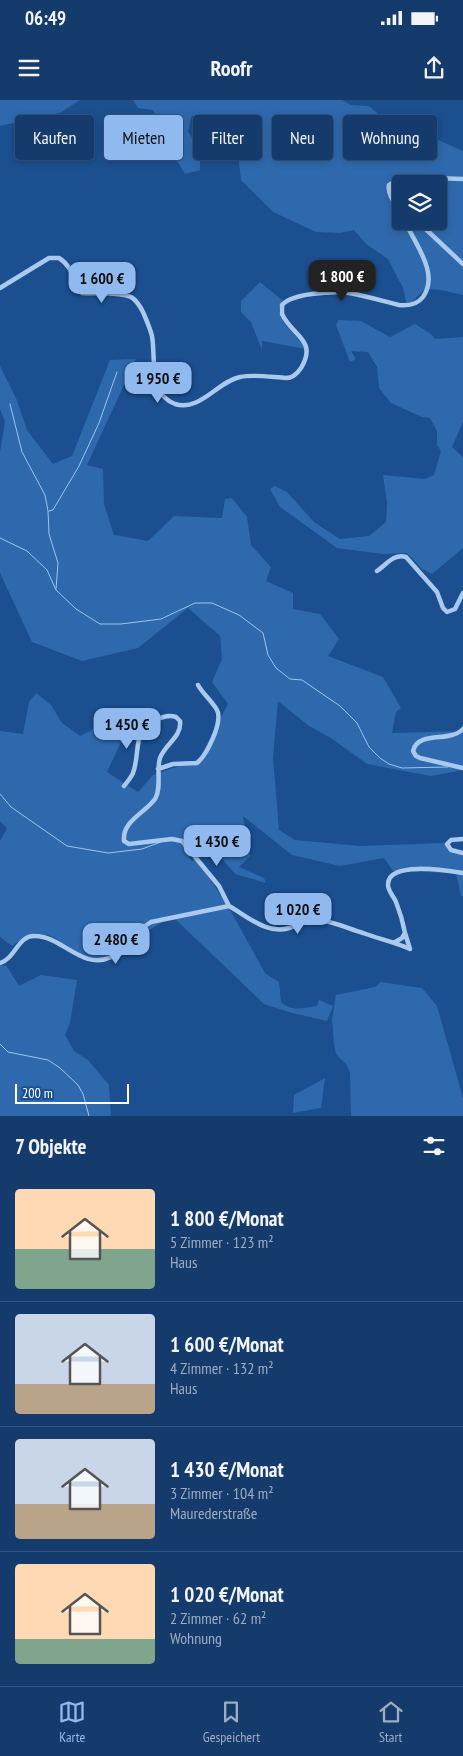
<!DOCTYPE html>
<html lang="de">
<meta charset="utf-8">
<style>
:root{--surface:#143b6b;--page:#214673;--text:#f1f3f6;--muted:#9dadc1;--line:#33557e;--accent:#90b9f0}
body{margin:0;font-family:"PT Sans Narrow",sans-serif;background:var(--page);color:var(--text);height:100vh;display:flex;flex-direction:column;font-size:19px;white-space:nowrap}
*{box-sizing:border-box;margin:0}
p{font-size:16px;color:var(--muted)}
.icon{flex:none;width:28px;height:28px;fill:none;stroke:currentColor;stroke-width:2;stroke-linecap:round;stroke-linejoin:round}
.map{position:relative;height:1016px;overflow:hidden}
.sheet{display:flex;flex-direction:column;background:var(--surface);flex:1}
.sheet>*{flex:none}
.top-card{position:absolute;left:15px;top:15px;width:434px;height:45px;display:flex;gap:10px}
.controls{position:absolute;left:392px;top:75px;display:grid;gap:10px}
.controls a{display:grid;place-items:center;width:55px;height:55px;border-radius:5px;background:var(--surface);box-shadow:0 2px 8px #0003,0 0 0 1px var(--line);font-size:25px}
.scale{position:absolute;left:15px;bottom:12px;width:114px;box-sizing:border-box;padding-left:5px;border:2px solid #fff;border-top:0;font-size:14px;line-height:18px;white-space:nowrap;color:#fff;-webkit-text-stroke:4px #1b4f8f;paint-order:stroke}
.price{position:absolute;translate:-50% -42px;padding:0 11px;border-radius:10px;background:var(--accent);color:#111;font-size:16px;line-height:32px;filter:drop-shadow(0 1px 2px #0008)}
.price::after{content:'';position:absolute;left:50%;top:30px;width:15px;height:11px;margin-left:-8px;background:inherit;clip-path:polygon(0 0,100% 0,50% 100%)}
.price.selected{background:#222;color:#fff}
ul{padding:0;list-style:none}
li{display:flex;align-items:center;gap:15px;height:125px;padding:0 15px}
li+li{border-top:1px solid var(--line)}
li span{display:grid;place-items:center;flex:none;width:140px;height:100px;border-radius:5px;color:#555}
li>.icon{margin-inline-start:auto}
span .icon{width:60px;height:60px;fill:#fffc;stroke-width:1}
li b{font-size:21px}
h2{display:flex;justify-content:space-between;align-items:center;height:60px;padding:0 15px;font-size:21px}
.tag{padding:0 18px;border-radius:5px;background:var(--surface);box-shadow:0 2px 8px #0003,0 0 0 1px var(--line);font-size:18px;line-height:45px}
.tag.selected{background:var(--accent);color:#111}
.status{display:flex;justify-content:space-between;align-items:center;height:35px;padding:0 25px;background:var(--surface);direction:ltr}
.status svg{height:14px;fill:currentColor}
header{display:flex;justify-content:space-between;align-items:center;height:65px;padding:0 15px;background:var(--surface);font-size:22px;font-weight:600}
.dock{display:flex;justify-content:space-around;align-items:center;height:70px;border-top:1px solid var(--line);background:var(--surface);font-size:14px;color:var(--muted)}
.dock a{display:grid;justify-items:center;gap:2px}
.dock .selected{color:var(--accent)}
.map>svg:first-child{display:block}
</style>
<div class="status"><b>06:49</b><svg viewBox="0 0 49 12"><path d="M0 12V9h3v3zM5 12V6h3v6zM10 12V3h3v9zM15 12V0h3v12zM26 1h20v11H26zM47 4h2v5h-2z"/></svg></div>
<header><svg class="icon" aria-label="menu" viewBox="0 0 24 24"><path d="M4 6h16M4 12h16M4 18h16"/></svg>Roofr<svg class="icon" aria-label="share" viewBox="0 0 24 24"><path d="M12 15V3M7 8l5-5 5 5M5 13v7h14v-7"/></svg></header>
<div class="map">
<svg width="463" height="1016" viewBox="0 0 463 1016">
<rect width="100%" height="100%" fill="#1b4f8f"/>
<path fill="#2e69ad" fill-rule="evenodd" d="M 0,0 L 80,0 L 60,13 L 0,26 Z
M 133,0 L 342,0 L 351,5 L 369,6 L 393,27 L 409,27 L 463,51 L 463,195 L 441,190 L 425,189 L 413,201 L 407,205 L 403,188 L 388,159 L 366,144 L 354,130 L 340,133 L 316,132 L 273,112 L 241,80 L 238,53 L 207,35 L 192,15 L 188,31 L 200,51 L 200,70 L 185,74 L 171,51 L 153,10 L 138,8 ZM 401,84 L 439,84 L 439,121 L 401,121 Z
M 260,182 L 282,200 C 281,204 278,208 279,212 C 281,224 299,238 306,249 L 262,241 L 262,250 L 251,222 L 241,212 L 241,201 Z
M 338,220 L 361,221 L 390,237 L 415,224 L 431,234 L 435,239 L 463,237 L 463,322 L 452,347 L 463,357 L 463,448 L 432,474 L 422,469 L 407,453 L 382,454 L 337,448 L 280,407 L 270,389 L 275,386 L 287,392 L 314,422 L 340,439 L 369,436 L 386,422 L 387,403 L 383,375 L 425,379 L 434,375 L 441,351 L 437,345 L 437,331 L 430,318 L 422,317 L 391,303 L 379,288 L 377,267 L 368,252 L 351,251 L 356,259 L 350,262 L 336,225 Z
M 136,259 L 87,365 L 103,369 L 104,404 L 114,435 L 148,441 L 174,416 L 222,418 L 225,399 L 232,398 L 247,417 L 251,445 L 271,467 L 266,481 L 293,493 L 293,509 L 320,514 L 339,539 L 328,556 L 383,577 L 401,608 L 396,612 L 392,633 L 463,631 L 463,670 L 431,676 L 367,664 L 331,638 L 309,626 L 278,601 L 273,658 L 279,730 L 295,740 L 360,746 L 444,743 L 450,752 L 463,755 L 463,796 L 461,796 L 456,773 L 393,771 L 384,758 L 340,766 L 292,755 L 243,716 L 250,756 L 239,767 L 264,778 L 266,783 L 235,774 L 207,741 L 193,747 L 189,757 L 192,761 L 196,758 L 229,808 L 265,873 L 279,882 L 281,902 C 292,912 302,908 317,906 L 319,900 L 333,906 L 327,921 L 292,913 L 264,904 L 172,816 C 154,827 137,838 119,848 C 114,851 108,857 102,858 C 68,867 59,811 12,846 L 0,837 L 0,741 L 7,728 L 0,721 L 0,631 L 23,634 L 29,602 L 36,593 L 51,605 L 62,623 L 80,636 L 128,612 L 138,618 L 128,627 L 107,672 L 138,692 L 153,675 L 199,659 L 228,604 L 212,582 L 222,559 L 220,536 L 188,508 L 138,548 L 82,561 L 32,542 L 0,473 L 0,352 L 5,322 L 0,309 L 0,266 L 16,298 L 27,330 L 53,364 L 72,356 L 110,260 Z
M 6,865 L 19,886 L 41,875 L 77,880 L 70,923 L 65,935 L 74,951 L 88,960 L 109,985 L 111,1016 L 0,1016 L 0,866 Z
M 381,882 L 422,888 L 437,906 L 463,998 L 463,1016 L 351,1016 L 350,972 L 346,964 L 336,954 L 334,944 L 332,920 L 336,895 L 375,887 Z
M 325,978 L 321,1008 L 293,1013 L 294,995 Z"/>
<g fill="none" stroke-linecap="round" stroke-linejoin="round">
<path stroke="#9cc4f0" stroke-width="1" d="M 10,304 L 22,352 L 45,395 L 48,411 L 49,434 L 58,463 L 56,489
M 49,411 L 53,410 L 79,366 L 99,323 L 117,272
M 0,438 L 27,451 L 47,470 L 56,490 L 76,509 L 100,524 L 121,524 L 161,519 L 195,503 L 212,503 L 239,515 L 263,533 L 268,555 L 276,568 L 290,579 L 302,580 L 340,606 L 357,623 L 369,647 L 380,658 L 389,664 L 402,668 L 448,667
M 0,694 L 11,707 L 67,746 L 108,753 L 142,749 L 161,742
M 0,944 L 8,952 L 48,960 L 60,968 L 78,985 L 83,994 L 89,1016"/>
<path stroke="#a9c9ee" stroke-width="4.5" d="M 395,81 L 401,91
M 401,112 C 396,104 387,95 389,85 L 403,77 L 463,79
M 417,121 L 463,164
M 0,188 L 49,158 L 59,158 C 72,166 74,181 82,193 C 97,194 117,191 131,197 C 136,200 140,206 143,212 C 146,219 150,228 152,236 C 156,259 148,294 175,304 C 200,312 218,281 240,277 C 254,274 271,277 286,278 C 293,278 297,274 301,268 C 318,240 292,236 282,214 L 282,205 C 292,193 334,191 349,193 C 366,196 383,201 399,205 C 408,206 417,205 423,197 C 440,173 414,143 405,121
M 377,471 C 386,465 394,453 406,457 L 437,492 L 443,508 L 447,512 L 455,509 L 463,493
M 463,629 C 460,632 457,634 452,635 C 440,639 417,634 413,651 L 416,656 L 420,658 L 463,668
M 158,669 L 173,664 L 197,663 C 207,655 223,622 217,610 C 212,601 203,594 198,585
M 124,686 C 127,682 131,678 133,673 C 141,652 131,625 160,618 C 166,616 170,615 176,617 L 180,621 C 182,637 165,644 160,658 C 156,670 162,688 155,699 C 145,713 122,721 124,741 L 129,744 L 172,739 L 182,741 L 219,786 L 229,806
M 463,739 L 451,740 L 447,744 L 451,750 L 463,753
M 405,833 L 410,849
M 395,842 L 402,838 L 405,833 C 403,822 400,812 396,802 C 394,797 388,791 388,785 C 387,760 450,771 463,773
M 0,863 C 15,859 18,835 35,836 C 62,836 83,871 111,857 L 136,832 L 151,822 L 229,806 C 247,816 267,835 289,828 C 298,825 308,819 318,820 C 333,821 349,829 363,833 C 379,839 395,842 410,849"/>
</g>
</svg>
<div class="controls">
<a><svg class="icon" aria-label="layers" viewBox="0 0 24 24"><path d="M12 4l9 5-9 5-9-5zM3 14l9 5 9-5"/></svg></a>
</div>
<div class="scale">200 m</div>
<b class="price selected" style="left:342px;top:202px">1 800 €</b>
<b class="price" style="left:102px;top:204px">1 600 €</b>
<b class="price" style="left:158px;top:304px">1 950 €</b>
<b class="price" style="left:127px;top:650px">1 450 €</b>
<b class="price" style="left:217px;top:767px">1 430 €</b>
<b class="price" style="left:298px;top:835px">1 020 €</b>
<b class="price" style="left:116px;top:865px">2 480 €</b>
<div class="top-card">
<a class="tag">Kaufen</a>
<a class="tag selected">Mieten</a>
<a class="tag">Filter</a>
<a class="tag">Neu</a>
<a class="tag">Wohnung</a>
</div>
</div>
<section class="sheet">
<h2>7 Objekte<svg class="icon" aria-label="filters" viewBox="0 0 24 24"><path d="M4 7h16M4 17h16"/><circle cx="9" cy="7" r="2"/><circle cx="15" cy="17" r="2"/></svg></h2>
<ul>
<li><span style="background:linear-gradient(#ffd9b3 60%,#7fa58c 0)"><svg class="icon" aria-label="home" viewBox="0 0 24 24"><path d="M3 11l9-7 9 7M6 9v11h12V9"/></svg></span><div><b>1 800 €/Monat</b><p>5 Zimmer · 123 m²</p><p>Haus</p></div></li>
<li><span style="background:linear-gradient(#c9d6e8 70%,#b9a48a 0)"><svg class="icon" aria-label="home" viewBox="0 0 24 24"><path d="M3 11l9-7 9 7M6 9v11h12V9"/></svg></span><div><b>1 600 €/Monat</b><p>4 Zimmer · 132 m²</p><p>Haus</p></div></li>
<li><span style="background:linear-gradient(#c9d6e8 65%,#b9a48a 0)"><svg class="icon" aria-label="home" viewBox="0 0 24 24"><path d="M3 11l9-7 9 7M6 9v11h12V9"/></svg></span><div><b>1 430 €/Monat</b><p>3 Zimmer · 104 m²</p><p>Maurederstraße</p></div></li>
<li><span style="background:linear-gradient(#ffd9b3 75%,#7fa58c 0)"><svg class="icon" aria-label="home" viewBox="0 0 24 24"><path d="M3 11l9-7 9 7M6 9v11h12V9"/></svg></span><div><b>1 020 €/Monat</b><p>2 Zimmer · 62 m²</p><p>Wohnung</p></div></li>
</ul>
</section>
<nav class="dock">
<a class="selected"><svg class="icon" aria-label="map" viewBox="0 0 24 24"><path d="M3 6l6-2 6 2 6-2v14l-6 2-6-2-6 2zM9 4v14M15 6v14"/></svg>Karte</a>
<a><svg class="icon" aria-label="saved" viewBox="0 0 24 24"><path d="M7 4h10v16l-5-4-5 4z"/></svg>Gespeichert</a>
<a><svg class="icon" aria-label="home" viewBox="0 0 24 24"><path d="M3 11l9-7 9 7M6 9v11h12V9"/></svg>Start</a>
</nav>
